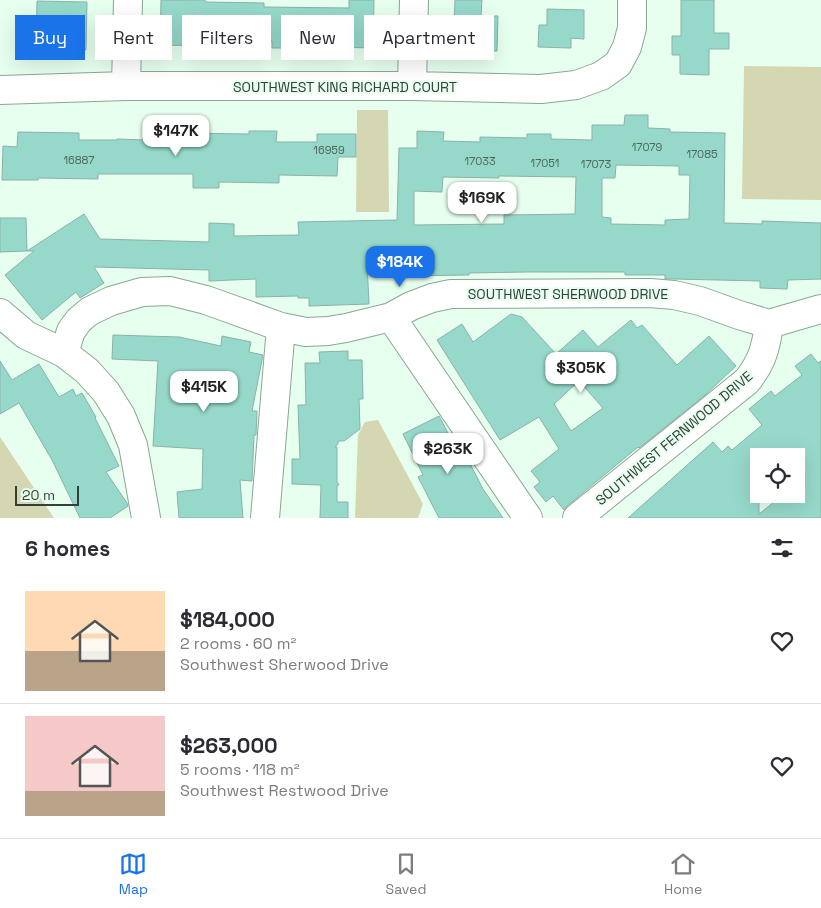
<!DOCTYPE html>
<meta charset="utf-8">
<style>
:root{--surface:#fff;--page:#f7f7f7;--text:#2b2b33;--muted:#7c7c81;--line:#e1e1e2;--accent:#1a73e8}
body{margin:0;font-family:"Space Grotesk",sans-serif;background:var(--page);color:var(--text);height:100vh;display:flex;flex-direction:column;font-size:19px;white-space:nowrap}
*{box-sizing:border-box;margin:0}
p{font-size:16px;color:var(--muted)}
.icon{flex:none;width:28px;height:28px;fill:none;stroke:currentColor;stroke-width:2;stroke-linecap:round;stroke-linejoin:round}
.map{position:relative;height:518px;overflow:hidden}
.details{display:flex;flex-direction:column;background:var(--surface);flex:1}
.details>*{flex:none}
.guide{position:absolute;left:15px;top:15px;width:500px;height:45px;display:flex;gap:10px}
.buttons{position:absolute;left:750px;top:448px;display:grid;gap:10px}
.buttons a{display:grid;place-items:center;width:55px;height:55px;border-radius:0px;background:var(--surface);box-shadow:0 5px 20px #0002;font-size:25px}
.scale{position:absolute;left:15px;bottom:12px;width:64px;box-sizing:border-box;padding-left:5px;border:2px solid #333f37;border-top:0;font-size:14px;line-height:18px;white-space:nowrap;color:#333f37;-webkit-text-stroke:4px #e6ffee;paint-order:stroke}
.price{position:absolute;translate:-50% -42px;padding:0 11px;border-radius:10px;background:#fff;color:#222;font-size:16px;line-height:32px;filter:drop-shadow(0 1px 2px #0008)}
.price::after{content:'';position:absolute;left:50%;top:30px;width:15px;height:11px;margin-left:-8px;background:inherit;clip-path:polygon(0 0,100% 0,50% 100%)}
.price.active{background:var(--accent);color:#fff}
ul{padding:0;list-style:none}
li{display:flex;align-items:center;gap:15px;height:125px;padding:0 25px}
li+li{border-top:1px solid var(--line)}
li span{display:grid;place-items:center;flex:none;width:140px;height:100px;border-radius:0px;color:#555}
li>.icon{margin-inline-start:auto}
span .icon{width:60px;height:60px;fill:#fffc;stroke-width:1}
li b{font-size:21px}
h2{display:flex;justify-content:space-between;align-items:center;height:60px;padding:0 25px;font-size:21px}
.chip{padding:0 18px;border-radius:0px;background:var(--surface);box-shadow:0 5px 20px #0002;font-size:18px;line-height:45px}
.chip.active{background:var(--accent);color:#fff}
.dock{display:flex;justify-content:space-around;align-items:center;height:70px;border-top:1px solid var(--line);background:var(--surface);font-size:14px;color:var(--muted)}
.dock a{display:grid;justify-items:center;gap:2px}
.dock .active{color:var(--accent)}
.map>svg:first-child{display:block}
</style>
<div class="map">
<svg width="821" height="518" viewBox="0 0 821 518">
<rect width="100%" height="100%" fill="#e6ffee"/>
<path fill="#d5d6b2" d="M 744,66 L 821,67 L 821,200 L 742,199 Z
M 357,110 L 388,110 L 389,212 L 356,212 Z
M 378,420 L 423,504 L 418,518 L 355,518 L 358,435 L 365,422 Z
M 0,437 L 54,518 L 0,518 Z"/>
<path fill="#96d9cb" stroke="#8bb1a8" fill-rule="evenodd" d="M 161,0 L 205,0 L 205,2 L 264,3 L 264,7 L 349,8 L 349,0 L 374,0 L 373,48 L 333,47 L 333,41 L 297,40 L 296,48 L 272,48 L 272,41 L 204,40 L 204,46 L 160,45 Z
M 455,0 L 482,0 L 481,16 L 498,16 L 497,51 L 459,50 L 459,26 L 454,26 Z
M 681,0 L 714,0 L 714,33 L 729,33 L 729,49 L 709,49 L 709,75 L 680,74 L 680,55 L 672,55 L 672,36 L 681,36 Z
M 37,1 L 87,2 L 86,50 L 36,50 Z
M 547,9 L 584,10 L 584,39 L 571,38 L 571,48 L 538,47 L 539,25 L 547,25 Z
M 625,115 L 648,115 L 648,128 L 670,129 L 670,132 L 725,133 L 724,223 L 762,224 L 762,221 L 821,223 L 821,279 L 788,280 L 787,289 L 760,288 L 760,281 L 674,279 L 665,279 L 665,275 L 625,275 L 625,272 L 527,272 L 469,273 L 469,275 L 399,276 L 400,263 L 367,262 L 369,304 L 309,306 L 309,298 L 298,298 L 298,296 L 256,297 L 256,279 L 209,281 L 209,270 L 94,267 L 104,283 L 80,298 L 76,292 L 42,320 L 5,275 L 34,251 L 27,251 L 84,214 L 100,239 L 209,242 L 209,223 L 234,224 L 234,236 L 299,235 L 298,222 L 397,220 L 399,148 L 417,148 L 417,131 L 444,132 L 443,141 L 480,142 L 480,137 L 527,138 L 527,134 L 551,134 L 551,139 L 592,140 L 592,125 L 624,125 ZM 616,165 L 679,166 L 679,175 L 690,175 L 689,219 L 665,220 L 665,225 L 611,224 L 611,218 L 602,217 L 602,178 L 615,178 ZM 499,176 L 576,177 L 575,214 L 504,215 L 504,224 L 414,225 L 414,191 L 442,192 L 443,177 L 499,178 Z
M 249,131 L 277,131 L 276,142 L 317,142 L 317,134 L 356,134 L 356,157 L 338,157 L 337,176 L 279,175 L 279,183 L 219,182 L 219,188 L 193,188 L 193,174 L 98,174 L 98,179 L 38,178 L 38,180 L 2,180 L 3,146 L 17,147 L 18,132 L 79,133 L 79,140 L 117,140 L 117,139 L 144,140 L 144,134 L 179,134 L 179,133 L 249,134 Z
M 0,218 L 26,218 L 27,251 L 0,252 Z
M 511,314 L 522,317 L 556,354 L 583,330 L 598,347 L 631,320 L 637,328 L 642,325 L 677,365 L 709,336 L 736,366 L 704,396 L 639,448 L 638,447 L 567,506 L 564,510 L 553,496 L 546,502 L 534,487 L 540,482 L 531,471 L 559,449 L 539,417 L 500,440 L 437,340 L 462,324 L 473,342 ZM 579,381 L 603,408 L 571,431 L 554,404 Z
M 113,335 L 179,337 L 221,346 L 222,336 L 251,342 L 249,352 L 263,355 L 252,411 L 257,411 L 256,435 L 254,435 L 252,481 L 240,480 L 243,518 L 179,518 L 177,492 L 202,489 L 203,449 L 153,446 L 158,361 L 112,359 Z
M 348,351 L 348,360 L 362,360 L 363,399 L 359,399 L 360,429 L 344,441 L 338,441 L 338,444 L 335,447 L 337,447 L 337,482 L 339,485 L 337,485 L 337,502 L 348,502 L 348,518 L 320,518 L 321,485 L 292,484 L 292,459 L 300,459 L 298,405 L 306,405 L 305,363 L 320,363 L 319,352 Z
M 811,354 L 818,363 L 821,361 L 821,518 L 628,518 L 713,442 L 722,452 L 728,446 L 732,450 L 762,425 L 749,409 L 771,391 L 775,396 L 802,375 L 795,366 ZM 759,456 L 796,456 L 796,494 L 784,494 L 759,514 Z
M 0,361 L 12,380 L 39,364 L 59,397 L 73,389 L 76,396 L 82,393 L 96,417 L 95,418 L 119,466 L 106,472 L 127,503 L 128,506 L 110,518 L 80,518 L 52,460 L 19,403 L 0,414 Z
M 439,416 L 460,456 L 465,454 L 483,489 L 503,518 L 439,518 L 418,477 L 423,475 L 403,434 Z"/>
<g fill="none" stroke-linecap="round" stroke-linejoin="round">
<g stroke="#8aa794" stroke-width="30">
<path id="minor" d="M 126,86 L 128,0
M 412,86 L 414,0
M 0,90 L 126,86 L 412,86 L 541,89 L 576,85 L 601,76 L 618,64 L 627,47 L 632,28 L 632,0
M 0,313 L 26,335 L 64,353 L 71,331 L 79,320 L 90,311 L 111,301 L 142,292 L 170,291 L 206,300 L 281,327 L 306,332 L 328,331 L 346,328 L 391,317 L 411,306 L 432,298 L 451,294 L 650,293 L 674,295 L 700,301 L 739,315 L 769,324 L 821,309
M 391,317 L 528,518
M 64,353 L 87,371 L 106,392 L 121,416 L 133,445 L 146,518
M 265,518 L 281,327
M 577,518 L 747,381 C 762,362 766,348 769,324"/>
</g>
<use href="#minor" stroke="#fff" stroke-width="28"/>
</g>
<g text-anchor="middle" dominant-baseline="central" stroke-width="4" stroke-linejoin="round" paint-order="stroke">
<g font-size="11" fill="#4c665c">
<text x="647" y="147">17079</text>
<text x="329" y="150">16959</text>
<text x="702" y="154">17085</text>
<text x="79" y="160">16887</text>
<text x="480" y="161">17033</text>
<text x="545" y="163">17051</text>
<text x="596" y="164">17073</text>
</g>
<g font-size="14" fill="#333f37" stroke="#e6ffee">
<text x="345" y="87">SOUTHWEST KING RICHARD COURT</text>
<text x="568" y="294">SOUTHWEST SHERWOOD DRIVE</text>
<text transform="translate(674 438) rotate(-40)">SOUTHWEST FERNWOOD DRIVE</text>
</g>
</g>
</svg>
<div class="buttons">
<a><svg class="icon" aria-label="locate" viewBox="0 0 24 24"><circle cx="12" cy="12" r="6"/><path d="M12 2v4M12 18v4M2 12h4M18 12h4"/></svg></a>
</div>
<div class="scale">20 m</div>
<b class="price" style="left:176px;top:157px">$147K</b>
<b class="price" style="left:482px;top:224px">$169K</b>
<b class="price active" style="left:400px;top:288px">$184K</b>
<b class="price" style="left:581px;top:394px">$305K</b>
<b class="price" style="left:204px;top:413px">$415K</b>
<b class="price" style="left:448px;top:475px">$263K</b>
<div class="guide">
<a class="chip active">Buy</a>
<a class="chip">Rent</a>
<a class="chip">Filters</a>
<a class="chip">New</a>
<a class="chip">Apartment</a>
</div>
</div>
<section class="details">
<h2>6 homes<svg class="icon" aria-label="filters" viewBox="0 0 24 24"><path d="M4 7h16M4 17h16"/><circle cx="9" cy="7" r="2"/><circle cx="15" cy="17" r="2"/></svg></h2>
<ul>
<li><span style="background:linear-gradient(#ffd9b3 60%,#b9a48a 0)"><svg class="icon" aria-label="home" viewBox="0 0 24 24"><path d="M3 11l9-7 9 7M6 9v11h12V9"/></svg></span><div><b>$184,000</b><p>2 rooms · 60 m²</p><p>Southwest Sherwood Drive</p></div><svg class="icon" aria-label="heart" viewBox="0 0 24 24"><path d="M12 20l-8-8c-3-5 5-10 8-4 3-6 11-1 8 4z"/></svg></li>
<li><span style="background:linear-gradient(#f6c9c9 75%,#b9a48a 0)"><svg class="icon" aria-label="home" viewBox="0 0 24 24"><path d="M3 11l9-7 9 7M6 9v11h12V9"/></svg></span><div><b>$263,000</b><p>5 rooms · 118 m²</p><p>Southwest Restwood Drive</p></div><svg class="icon" aria-label="heart" viewBox="0 0 24 24"><path d="M12 20l-8-8c-3-5 5-10 8-4 3-6 11-1 8 4z"/></svg></li>
</ul>
</section>
<nav class="dock">
<a class="active"><svg class="icon" aria-label="map" viewBox="0 0 24 24"><path d="M3 6l6-2 6 2 6-2v14l-6 2-6-2-6 2zM9 4v14M15 6v14"/></svg>Map</a>
<a><svg class="icon" aria-label="saved" viewBox="0 0 24 24"><path d="M7 4h10v16l-5-4-5 4z"/></svg>Saved</a>
<a><svg class="icon" aria-label="home" viewBox="0 0 24 24"><path d="M3 11l9-7 9 7M6 9v11h12V9"/></svg>Home</a>
</nav>
